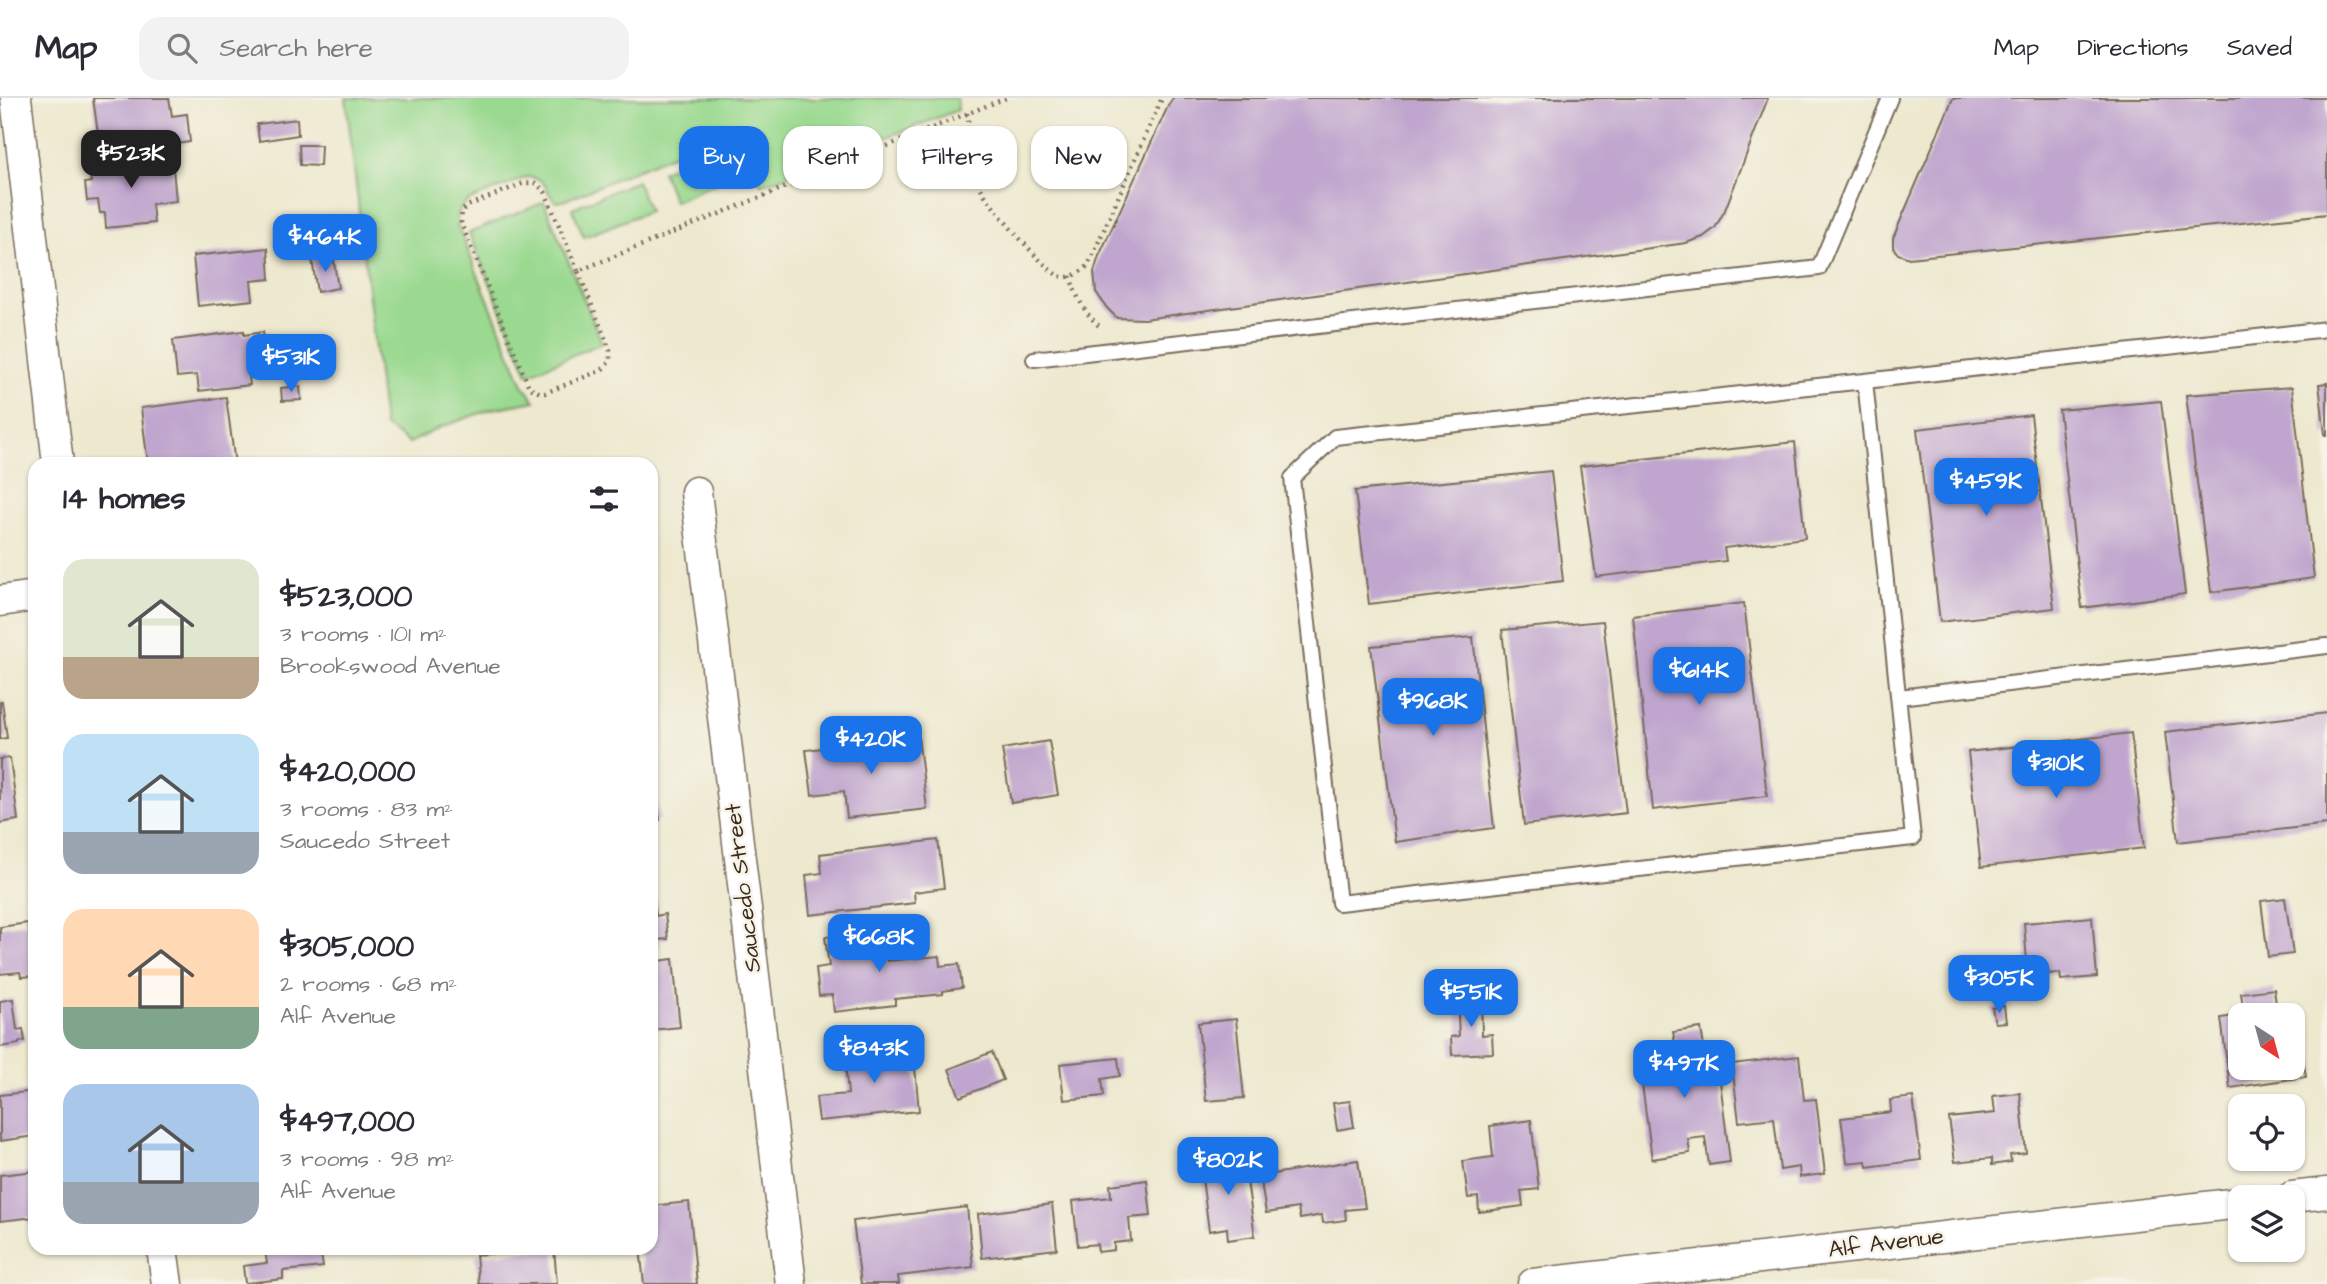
<!DOCTYPE html>
<meta charset="utf-8">
<style>
:root{--surface:#fff;--page:#f2f2f3;--text:#2b2b33;--muted:#7c7c81;--line:#e1e1e2;--accent:#1a73e8}
body{margin:0;font-family:"Architects Daughter",sans-serif;background:var(--page);color:var(--text);height:100vh;display:flex;flex-direction:column;font-size:26px;white-space:nowrap}
*{box-sizing:border-box;margin:0}
p{font-size:23px;color:var(--muted)}
.icon{flex:none;width:38px;height:38px;fill:none;stroke:currentColor;stroke-width:2;stroke-linecap:round;stroke-linejoin:round}
.map{position:relative;flex:1;overflow:hidden}
.side{position:absolute;left:28px;top:359px;width:630px;height:798px;display:flex;flex-direction:column;background:var(--surface);border-radius:21px;box-shadow:0 2px 5px #0004}
.side>*{flex:none}
.hud{position:absolute;left:679px;top:28px;width:665px;height:63px;display:flex;gap:14px}
.needle{width:46px;rotate:144deg}
.tools{position:absolute;left:2228px;top:905px;display:grid;gap:14px}
.tools a{display:grid;place-items:center;width:77px;height:77px;border-radius:14px;background:var(--surface);box-shadow:0 2px 5px #0004;font-size:35px}
.price{position:absolute;translate:-50% -60px;padding:0 16px;border-radius:14px;background:var(--accent);color:#fff;font-size:23px;line-height:46px;filter:drop-shadow(0 2px 4px #0008)}
.price::after{content:'';position:absolute;left:50%;top:42px;width:21px;height:16px;margin-left:-10px;background:inherit;clip-path:polygon(0 0,100% 0,50% 100%)}
.price.on{background:#222;color:#fff}
ul{padding:0;list-style:none}
li{display:flex;align-items:center;gap:21px;height:175px;padding:0 35px}
li span{display:grid;place-items:center;flex:none;width:196px;height:140px;border-radius:21px;color:#555}
li>.icon{margin-inline-start:auto}
span .icon{width:84px;height:84px;fill:#fffc;stroke-width:1}
li b{font-size:30px}
h2{display:flex;justify-content:space-between;align-items:center;height:84px;padding:0 35px;font-size:30px}
.tag{padding:0 24px;border-radius:21px;background:var(--surface);box-shadow:0 2px 5px #0004;font-size:24px;line-height:63px}
.tag.on{background:var(--accent);color:#fff}
header{display:flex;align-items:center;gap:42px;box-sizing:border-box;height:98px;padding:0 35px;background:var(--surface);border-bottom:2px solid var(--line)}
header strong{font-size:33px}
nav{display:flex;gap:38px;margin-inline-start:auto;font-size:24px}
.search{width:490px;height:63px;background:var(--page);display:flex;align-items:center;gap:18px;box-sizing:border-box;padding:0 24px;border-radius:21px;color:var(--muted);font-size:26px}
.map>svg:first-child{display:block}
</style>
<header>
<strong>Map</strong>
<div class="search"><svg class="icon" aria-label="search" viewBox="0 0 24 24"><circle cx="10" cy="10" r="6"/><path d="M15 15l6 6"/></svg>Search here</div>
<nav><a>Map</a><a>Directions</a><a>Saved</a></nav>
</header>
<div class="map">
<svg width="2327" height="1186" viewBox="0 0 2327 1186">
<rect width="100%" height="100%" fill="#f7f3e8"/>
<filter id="ink" filterUnits="userSpaceOnUse"><feTurbulence type="fractalNoise" baseFrequency=".0143" numOctaves="2"/><feDisplacementMap in="SourceGraphic" scale="14" xChannelSelector="R" yChannelSelector="G"/><feConvolveMatrix kernelMatrix="1 2 1 2 8 2 1 2 1" color-interpolation-filters="sRGB"/></filter>
<filter id="wash" filterUnits="userSpaceOnUse"><feTurbulence type="fractalNoise" baseFrequency=".00686" numOctaves="4" result="noise"/><feDisplacementMap in="SourceGraphic" scale="28" xChannelSelector="R" yChannelSelector="G"/><feGaussianBlur stdDeviation="1.57" result="paint"/><feColorMatrix in="noise" values="0 0 0 0 0 0 0 0 0 0 0 0 0 0 0 0 0 1.4 0 .05"/><feComposite in="paint" operator="in"/></filter>
<g filter="url(#wash)">
<rect width="100%" height="100%" fill="#ede8ce"/>
<path fill="#9ad98f" stroke="#6a8256" stroke-width="2" d="M 346,0 L 957,0 L 958,12 L 761,87 L 737,34 L 728,33 L 563,103 L 556,104 C 543,92 549,80 527,79 L 468,103 C 460,109 457,115 457,126 L 523,287 L 535,303 L 492,311 L 441,329 L 409,345 L 384,328 Z
M 726,46 L 739,76 L 674,103 L 662,73 Z
M 637,83 L 649,113 L 584,139 L 572,110 Z
M 544,104 L 602,245 L 528,276 L 469,135 Z"/>
<g id="blocks">
<path fill="#c0a6ce" d="M 93,0 L 169,0 L 172,18 L 187,16 L 190,44 L 136,52 L 135,45 L 100,50 Z
M 1173,0 L 1768,0 L 1725,112 L 1715,130 L 1703,139 L 1686,145 L 1144,221 L 1117,220 L 1107,210 L 1096,194 L 1094,174 L 1099,158 L 1169,6 Z
M 1953,0 L 2327,0 L 2327,116 L 1909,160 L 1898,156 L 1893,149 L 1893,140 Z
M 297,21 L 298,37 L 259,43 L 257,26 Z
M 299,47 L 321,47 L 320,68 L 300,67 Z
M 172,59 L 176,103 L 152,106 L 154,125 L 106,130 L 105,115 L 100,115 L 98,102 L 87,103 L 85,85 L 91,84 L 89,68 Z
M 268,150 L 270,181 L 251,183 L 253,202 L 198,208 L 193,158 Z
M 333,158 L 338,190 L 317,194 L 312,161 Z
M 244,233 L 244,237 L 263,234 L 266,260 L 247,263 L 250,287 L 199,293 L 197,277 L 177,279 L 173,242 Z
M 2327,285 L 2327,337 L 2325,337 L 2319,286 Z
M 300,288 L 301,302 L 282,303 L 281,290 Z
M 2292,289 L 2314,480 L 2211,494 L 2186,297 Z
M 226,299 L 235,366 L 148,366 L 141,310 Z
M 2161,303 L 2185,496 L 2082,510 L 2059,312 Z
M 2031,317 L 2054,510 L 1940,524 L 1917,331 Z
M 1795,344 L 1805,440 L 1724,450 L 1726,463 L 1596,479 L 1580,368 Z
M 1551,373 L 1563,483 L 1369,506 L 1355,393 Z
M 1744,505 L 1767,698 L 1653,712 L 1633,518 Z
M 1603,523 L 1626,715 L 1524,727 L 1502,532 Z
M 1473,539 L 1494,730 L 1395,744 L 1371,548 Z
M 2,603 L 7,640 L 0,641 L 0,604 Z
M 2327,615 L 2327,726 L 2178,744 L 2165,634 Z
M 2131,635 L 2144,750 L 1981,769 L 1968,654 Z
M 918,638 L 927,711 L 847,720 L 844,693 L 812,697 L 806,652 Z
M 1049,643 L 1058,697 L 1011,705 L 1002,651 Z
M 10,660 L 18,722 L 0,725 L 0,661 Z
M 652,678 L 660,722 L 651,724 L 651,679 Z
M 938,742 L 944,790 L 914,794 L 915,805 L 810,817 L 806,777 L 822,775 L 820,756 Z
M 651,789 L 653,789 L 656,818 L 665,816 L 668,841 L 658,842 L 659,848 L 651,849 Z
M 2285,800 L 2293,856 L 2268,859 L 2261,803 Z
M 2092,819 L 2097,879 L 2061,882 L 2060,875 L 2028,877 L 2024,825 Z
M 28,825 L 35,878 L 21,879 L 20,874 L 0,876 L 0,829 Z
M 884,832 L 887,863 L 939,858 L 940,868 L 959,866 L 962,890 L 943,893 L 943,896 L 895,901 L 895,907 L 834,914 L 832,897 L 819,898 L 816,870 L 829,868 L 825,839 Z
M 673,861 L 680,929 L 651,932 L 651,864 Z
M 2274,891 L 2277,914 L 2296,911 L 2306,979 L 2230,990 L 2221,920 L 2240,917 L 2240,970 L 2292,970 L 2292,917 L 2244,917 L 2241,895 Z
M 1481,899 L 1482,937 L 1492,936 L 1493,955 L 1452,957 L 1451,939 L 1459,938 L 1457,900 Z
M 13,901 L 17,932 L 23,931 L 25,943 L 19,944 L 19,946 L 0,949 L 0,903 Z
M 2004,908 L 2006,924 L 1995,925 L 1992,910 Z
M 1236,921 L 1244,1000 L 1206,1003 L 1198,925 Z
M 1701,930 L 1707,969 L 1718,967 L 1730,1064 L 1709,1067 L 1705,1039 L 1688,1041 L 1690,1055 L 1652,1061 L 1639,964 L 1651,962 L 1650,954 L 1676,950 L 1673,934 Z
M 878,945 L 879,952 L 913,948 L 919,1013 L 819,1023 L 816,999 L 848,996 L 844,955 L 862,953 L 861,947 Z
M 992,954 L 1003,982 L 960,999 L 949,971 Z
M 1799,958 L 1804,1002 L 1816,1001 L 1825,1076 L 1800,1079 L 1799,1069 L 1780,1072 L 1774,1020 L 1739,1024 L 1732,966 Z
M 1118,960 L 1120,978 L 1102,981 L 1104,998 L 1064,1002 L 1060,966 Z
M 35,993 L 35,1038 L 0,1043 L 0,997 Z
M 2020,995 L 2026,1055 L 2010,1057 L 2011,1064 L 1992,1067 L 1992,1060 L 1955,1064 L 1949,1020 L 1995,1015 L 1993,998 Z
M 1913,999 L 1921,1062 L 1867,1069 L 1866,1063 L 1847,1065 L 1841,1020 L 1891,1014 L 1890,1002 Z
M 1350,1003 L 1354,1029 L 1337,1032 L 1333,1005 Z
M 1531,1022 L 1539,1091 L 1521,1093 L 1523,1108 L 1479,1114 L 1478,1099 L 1468,1100 L 1463,1063 L 1493,1059 L 1490,1028 Z
M 1248,1059 L 1251,1083 L 1247,1083 L 1255,1138 L 1228,1142 L 1227,1130 L 1209,1133 L 1200,1065 Z
M 1358,1062 L 1365,1110 L 1345,1112 L 1346,1122 L 1323,1125 L 1322,1117 L 1300,1121 L 1298,1110 L 1266,1115 L 1260,1078 Z
M 35,1073 L 35,1119 L 0,1123 L 0,1077 Z
M 1147,1082 L 1151,1118 L 1129,1120 L 1131,1143 L 1114,1145 L 1114,1152 L 1098,1154 L 1097,1146 L 1078,1148 L 1073,1103 L 1111,1099 L 1110,1087 Z
M 689,1104 L 697,1186 L 644,1186 L 640,1150 L 651,1150 L 651,1108 Z
M 1052,1106 L 1057,1151 L 982,1160 L 978,1116 Z
M 967,1109 L 973,1169 L 898,1178 L 899,1186 L 861,1186 L 853,1123 Z
M 274,1150 L 320,1150 L 323,1169 L 283,1173 L 283,1181 L 245,1185 L 243,1168 L 267,1165 L 265,1153 L 275,1152 Z
M 554,1151 L 557,1186 L 479,1186 L 476,1157 Z"/>
</g>
</g>
<g filter="url(#ink)">
<use href="#blocks" fill-opacity="0" stroke="#796c5c" stroke-width="2"/>
<g fill="none" stroke-linecap="round" stroke-linejoin="round">
<g stroke="#796c5c" stroke-width="18">
<path id="lane" d="M 1034,261 L 1819,170 L 1890,0
M 1865,283 L 1913,740 L 1339,805 L 1292,380 L 1335,339 Z
M 1865,283 L 2327,231
M 1899,599 L 2327,548"/>
</g>
<g stroke="#796c5c" stroke-width="33">
<path id="street" d="M 16,0 L 58,366
M 696,394 L 791,1186
M 0,503 L 35,498
M 2292,1099 L 2327,1095
M 162,1150 L 167,1186
M 1533,1186 L 2240,1105"/>
</g>
<path stroke="#796c5c" stroke-width="4.5" stroke-dasharray="2 5" stroke-linecap="butt" d="M 967,15 C 971,39 971,67 981,90 C 987,105 1045,172 1059,178 C 1069,182 1081,174 1088,168 L 1162,0
M 578,173 L 545,94 L 536,85 L 524,85 L 467,108 L 462,113 L 461,125 L 529,289 L 540,295 L 545,295 L 602,272 L 610,263 L 610,252 L 578,173 L 1006,0
M 1070,178 C 1076,198 1084,214 1099,228"/>
<use href="#lane" stroke="#fff" stroke-width="14"/>
<use href="#street" stroke="#fff" stroke-width="30"/>
</g>
</g>
<g text-anchor="middle" dominant-baseline="central" stroke-width="5" stroke-linejoin="round" paint-order="stroke">
<g font-size="23" fill="#3b2a1e" stroke="#f7f3e8">
<text transform="translate(743 790) rotate(-97)">Saucedo Street</text>
<text transform="translate(1886 1145) rotate(-7)">Alf Avenue</text>
</g>
</g>
</svg>
<div class="tools">
<a><svg class="needle" viewBox="-14 -14 28 28"><path d="M0-13l5 13h-10z" fill="#e53935"/><path d="M0 13l5-13h-10z" fill="#7c7c81"/></svg></a>
<a><svg class="icon" aria-label="locate" viewBox="0 0 24 24"><circle cx="12" cy="12" r="6"/><path d="M12 2v4M12 18v4M2 12h4M18 12h4"/></svg></a>
<a><svg class="icon" aria-label="layers" viewBox="0 0 24 24"><path d="M12 4l9 5-9 5-9-5zM3 14l9 5 9-5"/></svg></a>
</div>
<b class="price on" style="left:131px;top:92px">$523K</b>
<b class="price" style="left:325px;top:176px">$464K</b>
<b class="price" style="left:291px;top:296px">$531K</b>
<b class="price" style="left:1986px;top:420px">$459K</b>
<b class="price" style="left:1699px;top:609px">$614K</b>
<b class="price" style="left:1433px;top:640px">$968K</b>
<b class="price" style="left:871px;top:678px">$420K</b>
<b class="price" style="left:2056px;top:702px">$310K</b>
<b class="price" style="left:879px;top:876px">$668K</b>
<b class="price" style="left:1999px;top:917px">$305K</b>
<b class="price" style="left:1471px;top:931px">$551K</b>
<b class="price" style="left:874px;top:987px">$843K</b>
<b class="price" style="left:1684px;top:1002px">$497K</b>
<b class="price" style="left:1228px;top:1099px">$802K</b>
<div class="hud">
<a class="tag on">Buy</a>
<a class="tag">Rent</a>
<a class="tag">Filters</a>
<a class="tag">New</a>
</div>
<section class="side">
<h2>14 homes<svg class="icon" aria-label="filters" viewBox="0 0 24 24"><path d="M4 7h16M4 17h16"/><circle cx="9" cy="7" r="2"/><circle cx="15" cy="17" r="2"/></svg></h2>
<ul>
<li><span style="background:linear-gradient(#dfe7d0 70%,#b9a48a 0)"><svg class="icon" aria-label="home" viewBox="0 0 24 24"><path d="M3 11l9-7 9 7M6 9v11h12V9"/></svg></span><div><b>$523,000</b><p>3 rooms · 101 m²</p><p>Brookswood Avenue</p></div></li>
<li><span style="background:linear-gradient(#bfe0f5 70%,#9aa5b1 0)"><svg class="icon" aria-label="home" viewBox="0 0 24 24"><path d="M3 11l9-7 9 7M6 9v11h12V9"/></svg></span><div><b>$420,000</b><p>3 rooms · 83 m²</p><p>Saucedo Street</p></div></li>
<li><span style="background:linear-gradient(#ffd9b3 70%,#7fa58c 0)"><svg class="icon" aria-label="home" viewBox="0 0 24 24"><path d="M3 11l9-7 9 7M6 9v11h12V9"/></svg></span><div><b>$305,000</b><p>2 rooms · 68 m²</p><p>Alf Avenue</p></div></li>
<li><span style="background:linear-gradient(#a9c7e8 70%,#9aa5b1 0)"><svg class="icon" aria-label="home" viewBox="0 0 24 24"><path d="M3 11l9-7 9 7M6 9v11h12V9"/></svg></span><div><b>$497,000</b><p>3 rooms · 98 m²</p><p>Alf Avenue</p></div></li>
</ul>
</section>
</div>
